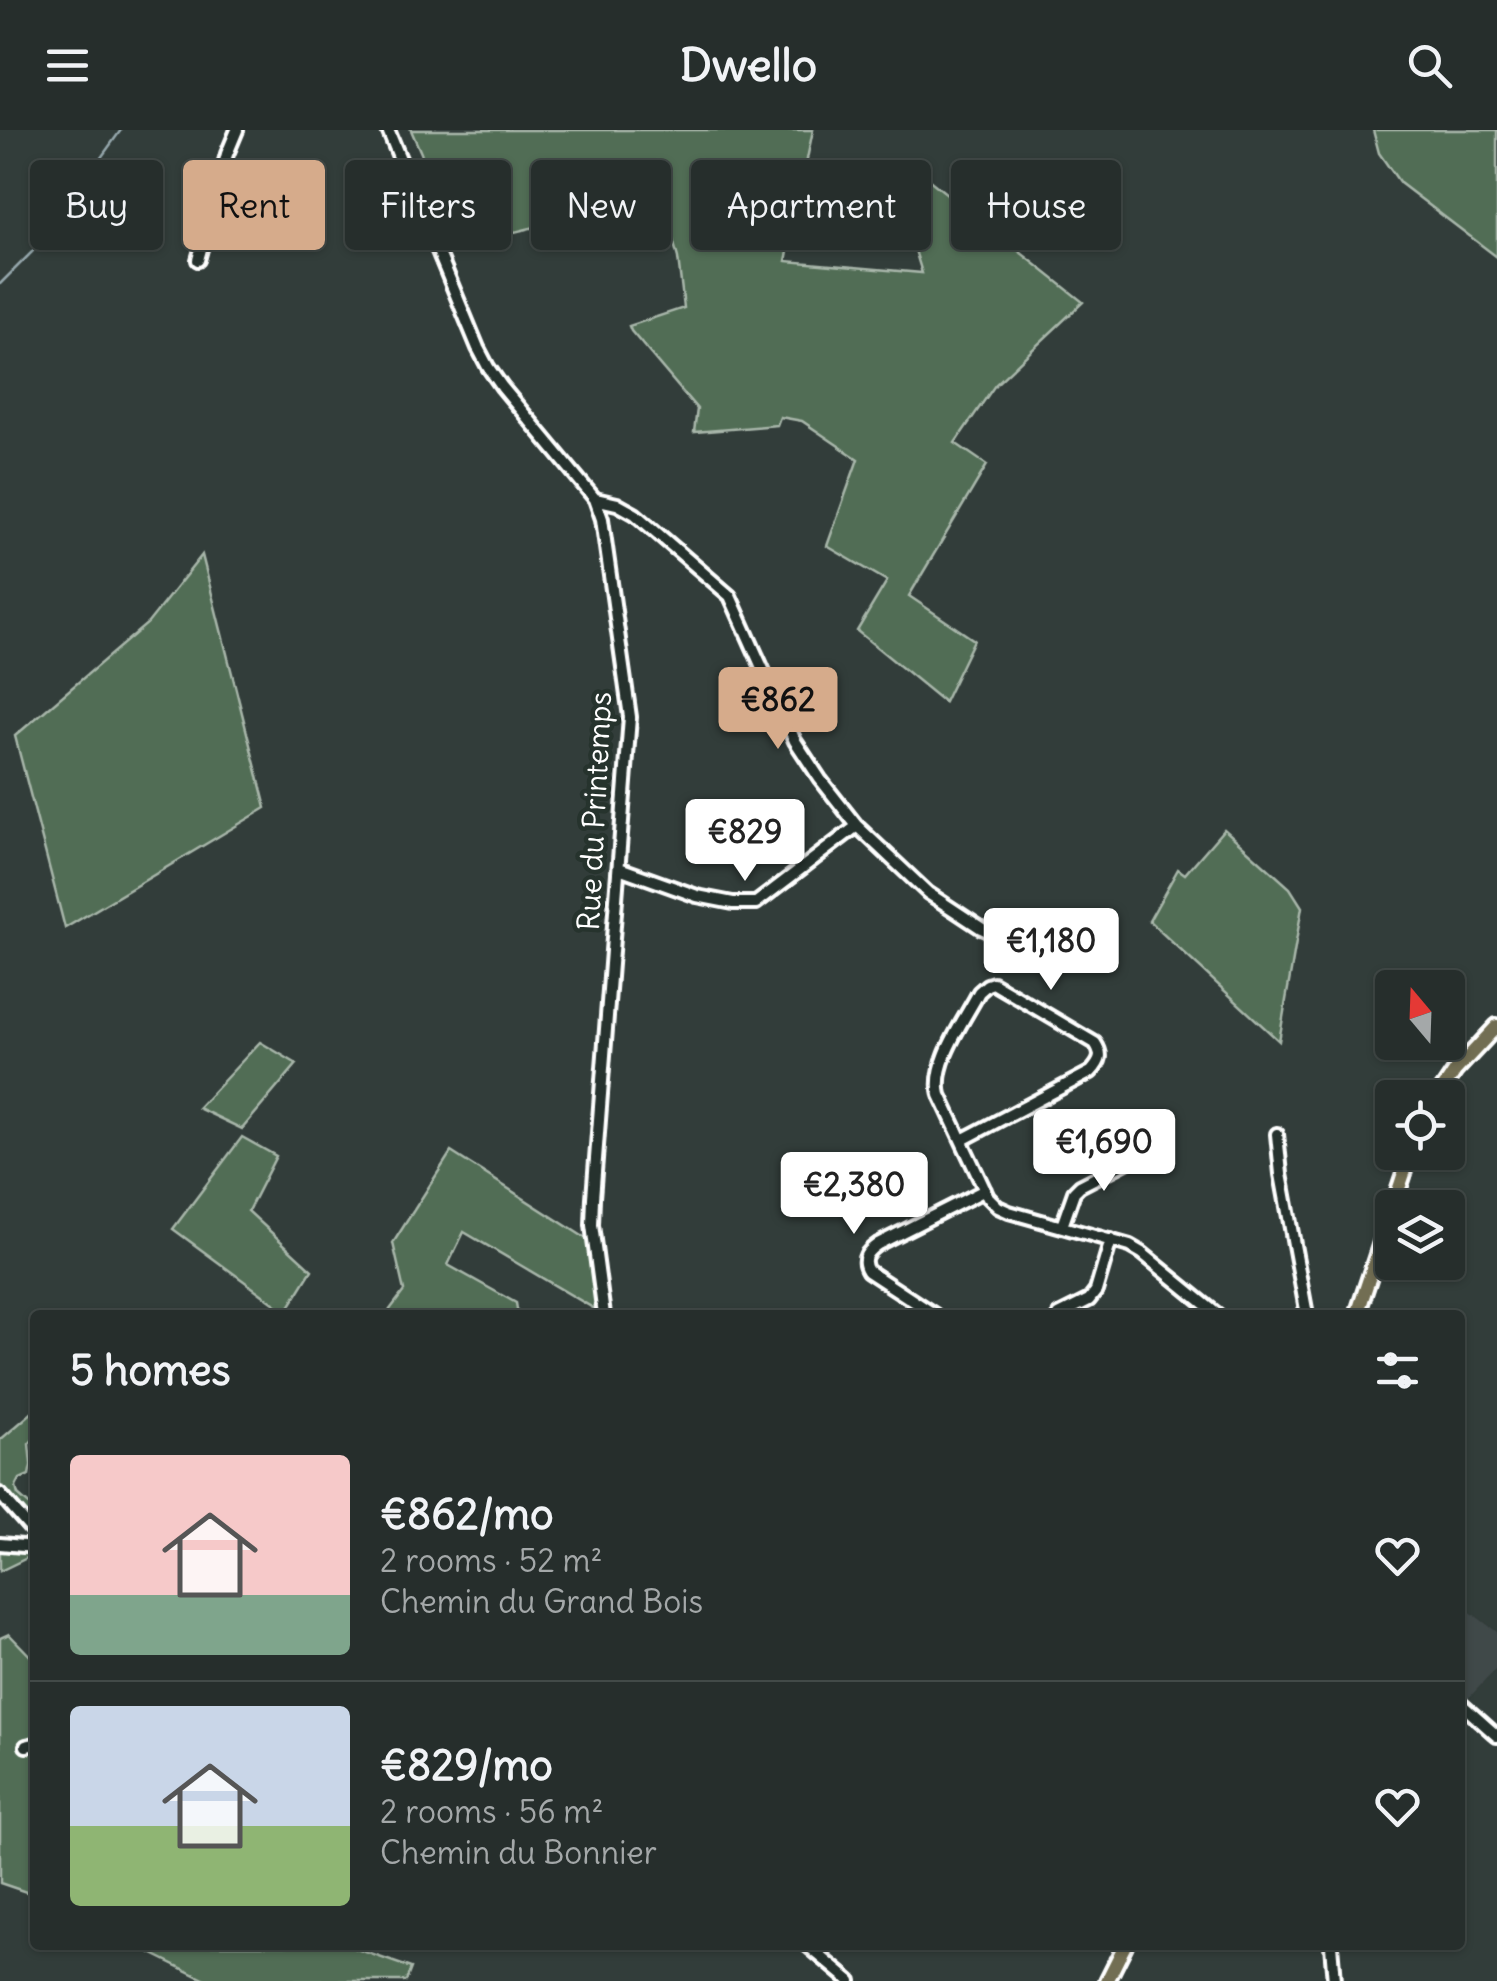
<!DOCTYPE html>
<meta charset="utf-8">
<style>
:root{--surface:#262e2c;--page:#323a38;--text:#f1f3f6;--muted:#a4a8a9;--line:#424a48;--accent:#d6ab8b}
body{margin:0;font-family:Delius,sans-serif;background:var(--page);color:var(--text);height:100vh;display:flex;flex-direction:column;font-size:38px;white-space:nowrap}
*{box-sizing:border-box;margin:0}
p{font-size:32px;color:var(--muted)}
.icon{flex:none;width:55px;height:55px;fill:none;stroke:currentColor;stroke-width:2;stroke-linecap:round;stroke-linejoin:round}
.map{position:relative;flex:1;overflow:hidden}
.sheet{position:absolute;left:30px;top:1180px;width:1435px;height:640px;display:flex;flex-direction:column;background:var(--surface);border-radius:10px;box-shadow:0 2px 8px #0004,0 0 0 2px var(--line)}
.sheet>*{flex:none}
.top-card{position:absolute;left:30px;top:30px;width:1438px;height:90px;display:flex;gap:20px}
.needle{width:65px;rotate:341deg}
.fabs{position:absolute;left:1375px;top:840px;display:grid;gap:20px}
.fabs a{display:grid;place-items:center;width:90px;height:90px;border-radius:10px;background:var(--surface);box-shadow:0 2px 8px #0004,0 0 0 2px var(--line);font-size:50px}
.price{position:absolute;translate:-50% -85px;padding:0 22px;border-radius:10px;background:#fff;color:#222;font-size:32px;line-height:65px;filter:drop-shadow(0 2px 5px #0008)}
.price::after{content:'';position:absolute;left:50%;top:60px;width:30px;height:22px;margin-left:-15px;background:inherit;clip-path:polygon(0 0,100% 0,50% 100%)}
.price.on{background:var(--accent);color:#111}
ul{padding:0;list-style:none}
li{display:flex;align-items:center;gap:30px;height:250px;padding:0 40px}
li+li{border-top:2px solid var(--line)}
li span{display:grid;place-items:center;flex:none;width:280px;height:200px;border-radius:10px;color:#555}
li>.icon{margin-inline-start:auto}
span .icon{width:120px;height:120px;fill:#fffc;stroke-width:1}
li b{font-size:42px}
h2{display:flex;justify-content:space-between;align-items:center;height:120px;padding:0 40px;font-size:42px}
.pill{padding:0 35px;border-radius:10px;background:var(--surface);box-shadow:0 2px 8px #0004,0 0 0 2px var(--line);font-size:35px;line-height:90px}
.pill.on{background:var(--accent);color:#111}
header{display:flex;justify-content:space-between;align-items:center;height:130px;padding:0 40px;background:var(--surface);font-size:45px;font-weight:700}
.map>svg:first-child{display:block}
</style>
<header><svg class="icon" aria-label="menu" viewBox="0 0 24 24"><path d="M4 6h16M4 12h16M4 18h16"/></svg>Dwello<svg class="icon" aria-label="search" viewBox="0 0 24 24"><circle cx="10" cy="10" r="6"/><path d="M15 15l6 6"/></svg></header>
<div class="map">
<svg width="1497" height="1851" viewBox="0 0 1497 1851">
<rect width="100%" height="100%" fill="#323d3a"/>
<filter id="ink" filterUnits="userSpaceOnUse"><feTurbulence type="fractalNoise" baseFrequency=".01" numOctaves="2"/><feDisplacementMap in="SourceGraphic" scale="20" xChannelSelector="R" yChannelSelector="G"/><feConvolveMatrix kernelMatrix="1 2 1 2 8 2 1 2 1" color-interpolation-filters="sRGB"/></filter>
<g filter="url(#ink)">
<path fill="#41494a" d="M 1469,1481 L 1497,1502 L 1497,1538 L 1461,1576 L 1460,1490 Z"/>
<path fill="#516d55" stroke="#a8b6aa" stroke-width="2.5" d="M 411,0 L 813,0 L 786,131 L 922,143 L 897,61 L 908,33 L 1083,172 L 995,255 L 955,313 L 987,335 L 909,466 L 974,510 L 944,572 L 857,501 L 887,451 L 827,416 L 858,329 L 802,291 L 780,287 L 777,295 L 694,302 L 697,279 L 631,201 L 629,196 L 684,178 L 678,128 L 661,66 L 461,115 Z
M 1373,0 L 1497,0 L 1497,127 L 1400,53 L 1379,23 Z
M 202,425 L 266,678 L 65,798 L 15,606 L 148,493 Z
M 1224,699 L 1290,758 L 1302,777 L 1279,911 L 1149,791 L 1178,739 L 1185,744 Z
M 260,912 L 297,934 L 242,999 L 198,978 Z
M 242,1007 L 276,1026 L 248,1081 L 312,1140 L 286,1182 L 173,1099 Z
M 451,1022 L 590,1111 L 600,1182 L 464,1102 L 448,1135 L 516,1173 L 518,1185 L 386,1185 L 404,1161 L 393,1113 Z
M 35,1280 L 35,1307 L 29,1314 L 31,1335 L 29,1345 L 20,1349 L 16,1357 L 18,1365 L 35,1380 L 35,1424 L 0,1441 L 0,1418 L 24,1419 L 31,1411 L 0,1374 L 0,1310 Z
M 9,1504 L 35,1531 L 35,1765 L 0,1753 L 0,1508 Z
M 156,1815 L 345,1815 L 411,1838 L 406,1851 L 208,1851 L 151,1823 Z"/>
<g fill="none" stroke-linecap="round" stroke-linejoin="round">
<path stroke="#95a7ac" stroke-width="2.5" d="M 0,154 L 36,118 L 121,0"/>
<g stroke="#fff" stroke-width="18">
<path id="minor" d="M 388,0 L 478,218 L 488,237 L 502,257 L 595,369 L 602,389 L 630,587 L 593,1068 L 592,1095 L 604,1185
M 198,130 L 227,24 L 237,0
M 595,369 L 617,374 L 635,384 L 730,466 L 795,611 L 820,649 L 857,696 L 928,763 L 981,798 L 1012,812
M 619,738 L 697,766 L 733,773 L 756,773 L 857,696
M 1277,1004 L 1281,1044 L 1307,1185
M 962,1010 L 1091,942 C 1101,931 1103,925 1095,913 L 993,853 L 987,855 L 979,862 C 964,891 932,933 940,965 L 988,1067 L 998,1077 L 1009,1082 L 1130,1116 L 1142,1123 L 1218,1185
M 1062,1096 L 1074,1062 L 1080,1056 L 1142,1024 L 1153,1027
M 935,1185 L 868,1141 C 860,1128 868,1121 878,1114 L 985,1060
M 1059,1185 L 1089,1170 L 1096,1161 L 1111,1110
M 0,1364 L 35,1404
M 0,1414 L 35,1417
M 1460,1573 L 1497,1606
M 26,1616 L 35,1614
M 807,1815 L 850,1851
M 1331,1815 L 1334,1851"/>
</g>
<g stroke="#fff" stroke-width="20">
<path id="major" d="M 1437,968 L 1455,941 L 1497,896
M 1357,1185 L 1411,1022
M 1107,1851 L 1125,1815"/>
</g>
<use href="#minor" stroke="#26332d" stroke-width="10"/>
<use href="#major" stroke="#726e52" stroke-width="12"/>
</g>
</g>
<g text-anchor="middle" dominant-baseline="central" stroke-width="9" stroke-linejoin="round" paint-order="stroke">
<g font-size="30" fill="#fff" stroke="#26332d">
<text transform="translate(594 681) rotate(-87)">Rue du Printemps</text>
</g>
</g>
</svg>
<div class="fabs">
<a><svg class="needle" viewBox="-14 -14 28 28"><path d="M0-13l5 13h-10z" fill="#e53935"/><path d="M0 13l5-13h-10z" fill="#a4a8a9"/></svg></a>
<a><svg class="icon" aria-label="locate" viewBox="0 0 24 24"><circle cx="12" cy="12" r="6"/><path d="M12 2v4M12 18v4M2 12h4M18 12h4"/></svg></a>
<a><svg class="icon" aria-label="layers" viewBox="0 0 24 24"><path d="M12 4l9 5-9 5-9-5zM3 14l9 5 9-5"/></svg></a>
</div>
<b class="price on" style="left:778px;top:622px">€862</b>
<b class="price" style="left:745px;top:754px">€829</b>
<b class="price" style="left:1051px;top:863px">€1,180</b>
<b class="price" style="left:1104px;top:1064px">€1,690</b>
<b class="price" style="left:854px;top:1107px">€2,380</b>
<div class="top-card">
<a class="pill">Buy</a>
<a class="pill on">Rent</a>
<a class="pill">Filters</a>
<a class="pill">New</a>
<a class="pill">Apartment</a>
<a class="pill">House</a>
</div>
<section class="sheet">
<h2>5 homes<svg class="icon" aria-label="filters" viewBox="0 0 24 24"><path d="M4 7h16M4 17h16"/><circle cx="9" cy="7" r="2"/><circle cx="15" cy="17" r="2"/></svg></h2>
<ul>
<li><span style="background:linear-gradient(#f6c9c9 70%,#7fa58c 0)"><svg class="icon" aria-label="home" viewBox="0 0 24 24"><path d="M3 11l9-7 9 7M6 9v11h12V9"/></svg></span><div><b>€862/mo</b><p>2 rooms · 52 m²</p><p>Chemin du Grand Bois</p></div><svg class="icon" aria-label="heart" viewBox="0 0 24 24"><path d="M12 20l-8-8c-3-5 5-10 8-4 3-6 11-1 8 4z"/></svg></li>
<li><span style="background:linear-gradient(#c9d6e8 60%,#8fb573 0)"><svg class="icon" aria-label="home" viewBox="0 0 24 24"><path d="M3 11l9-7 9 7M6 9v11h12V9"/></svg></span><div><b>€829/mo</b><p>2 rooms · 56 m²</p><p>Chemin du Bonnier</p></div><svg class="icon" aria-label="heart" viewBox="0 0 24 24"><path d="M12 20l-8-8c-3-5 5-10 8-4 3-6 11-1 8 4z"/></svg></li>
</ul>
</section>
</div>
